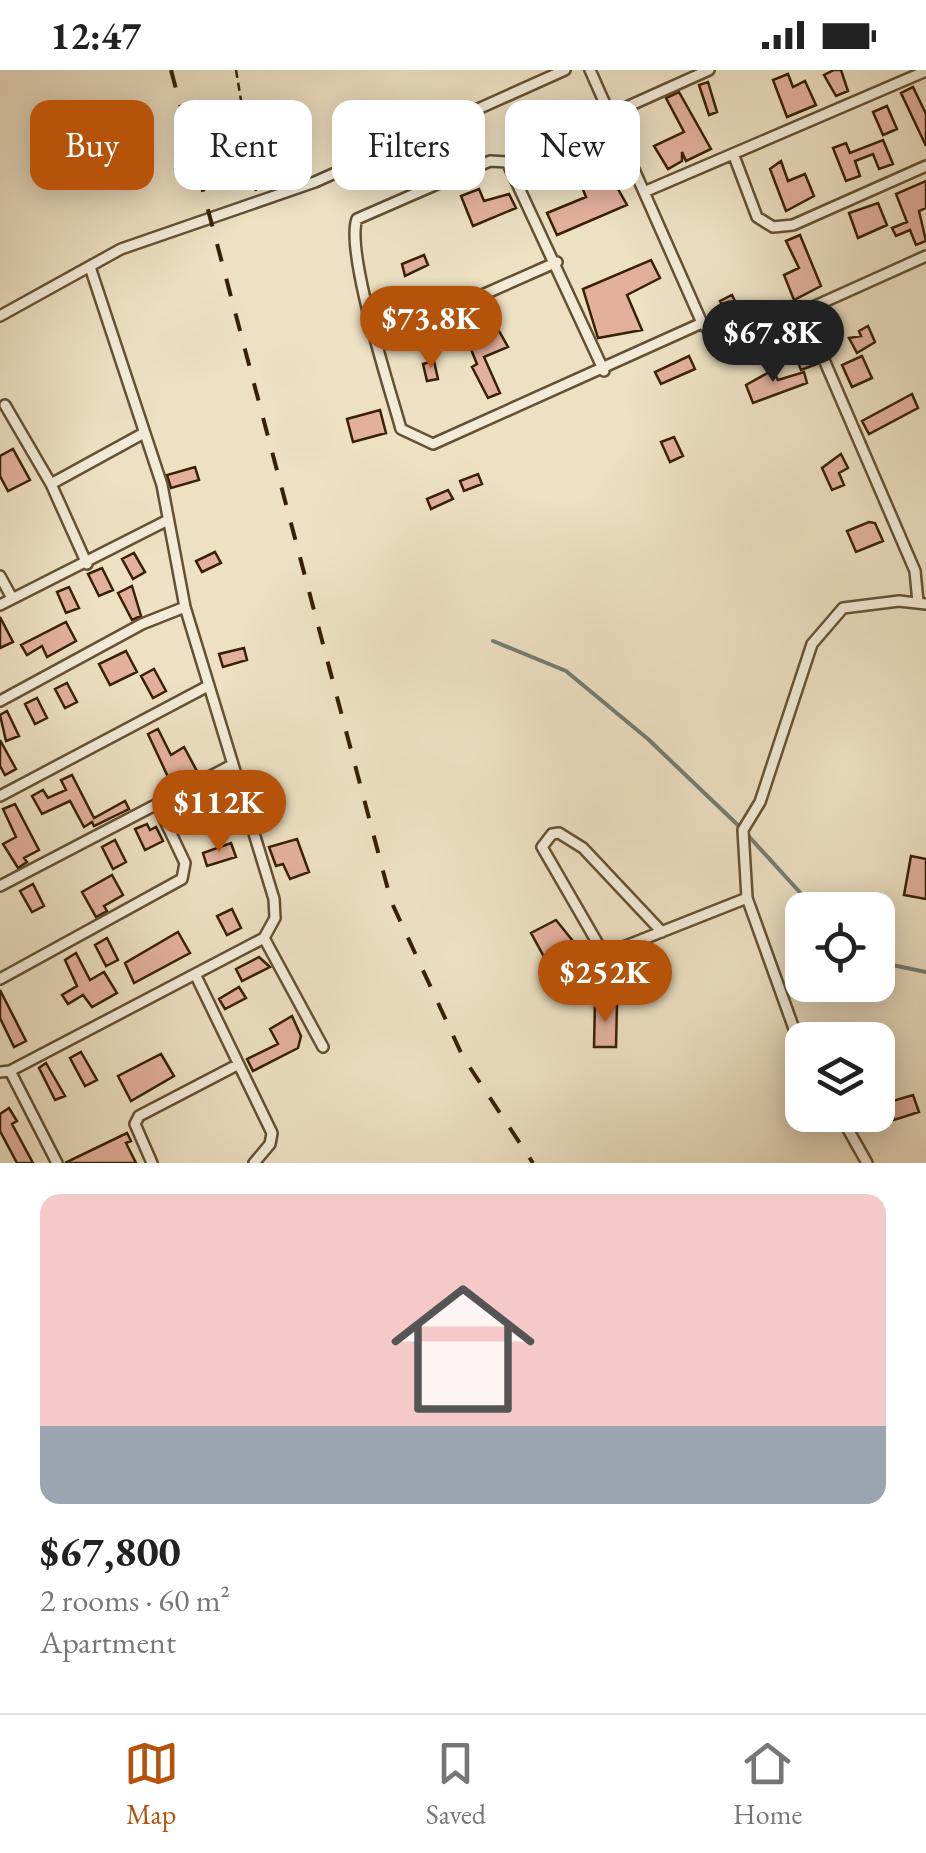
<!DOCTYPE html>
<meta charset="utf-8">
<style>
:root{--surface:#fff;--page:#f6f6f6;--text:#222;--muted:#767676;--line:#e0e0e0;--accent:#b45309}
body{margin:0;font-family:"EB Garamond",serif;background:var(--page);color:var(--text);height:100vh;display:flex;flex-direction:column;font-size:38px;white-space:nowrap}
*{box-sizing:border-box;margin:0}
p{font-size:32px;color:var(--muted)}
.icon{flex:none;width:55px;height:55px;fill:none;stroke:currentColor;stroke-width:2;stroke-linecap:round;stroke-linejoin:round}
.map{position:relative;height:1093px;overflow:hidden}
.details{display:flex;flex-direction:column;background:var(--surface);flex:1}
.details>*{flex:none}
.hud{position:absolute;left:30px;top:30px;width:868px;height:90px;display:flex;gap:20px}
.tools{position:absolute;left:785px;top:822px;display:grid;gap:20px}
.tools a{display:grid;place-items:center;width:110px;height:110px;border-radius:20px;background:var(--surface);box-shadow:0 5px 25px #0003;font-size:50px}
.price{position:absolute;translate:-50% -85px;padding:0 22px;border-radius:35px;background:var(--accent);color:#fff;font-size:32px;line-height:65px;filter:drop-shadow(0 2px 5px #0008)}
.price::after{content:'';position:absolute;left:50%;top:60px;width:30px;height:22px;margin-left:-15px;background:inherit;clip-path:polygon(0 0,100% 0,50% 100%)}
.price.on{background:#222;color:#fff}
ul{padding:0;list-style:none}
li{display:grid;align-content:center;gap:20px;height:530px;padding:0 40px}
li span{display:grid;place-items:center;height:310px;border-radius:20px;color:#555}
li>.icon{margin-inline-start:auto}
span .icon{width:180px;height:180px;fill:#fffc;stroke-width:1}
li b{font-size:42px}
.tag{padding:0 35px;border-radius:20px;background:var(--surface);box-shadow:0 5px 25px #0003;font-size:35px;line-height:90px}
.tag.on{background:var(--accent);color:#fff}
.status{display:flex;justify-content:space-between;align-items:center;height:70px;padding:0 50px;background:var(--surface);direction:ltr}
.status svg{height:28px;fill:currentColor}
.dock{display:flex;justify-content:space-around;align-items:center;height:140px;border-top:2px solid var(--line);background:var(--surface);font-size:28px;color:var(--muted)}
.dock a{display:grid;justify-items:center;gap:5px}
.dock .on{color:var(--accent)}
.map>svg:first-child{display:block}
</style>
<div class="status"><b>12:47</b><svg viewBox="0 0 49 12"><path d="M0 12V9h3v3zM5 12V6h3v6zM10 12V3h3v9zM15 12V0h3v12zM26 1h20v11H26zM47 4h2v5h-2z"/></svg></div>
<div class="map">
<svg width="926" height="1093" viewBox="0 0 926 1093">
<rect width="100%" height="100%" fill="#ede0c3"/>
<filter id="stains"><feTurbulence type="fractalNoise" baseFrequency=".002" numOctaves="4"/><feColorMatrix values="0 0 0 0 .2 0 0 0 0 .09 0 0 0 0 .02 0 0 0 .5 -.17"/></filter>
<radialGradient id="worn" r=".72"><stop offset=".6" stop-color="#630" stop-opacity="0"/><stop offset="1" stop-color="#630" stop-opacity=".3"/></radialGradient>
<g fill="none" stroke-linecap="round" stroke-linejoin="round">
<path stroke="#737d72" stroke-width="4" d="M 493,571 L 566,601 L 648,669 L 743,760 L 816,840
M 878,892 L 926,902"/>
</g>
<path fill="#e3b09e" stroke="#372103" stroke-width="2.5" d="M 834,0 L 841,0 L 848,21 L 836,26 L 824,5 Z
M 788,4 L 793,17 L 805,11 L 816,35 L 787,47 L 773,10 Z
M 708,12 L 717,42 L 709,45 L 699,15 Z
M 913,17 L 926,44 L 926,76 L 901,23 Z
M 679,22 L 711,79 L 686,91 L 682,82 L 682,91 L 668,99 L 654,76 L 684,62 L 666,28 Z
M 887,36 L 897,59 L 883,65 L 873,42 Z
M 595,63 L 608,84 L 602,87 L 610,105 L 627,135 L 557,165 L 547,143 L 586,127 L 575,100 L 540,116 L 520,77 L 551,64 L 560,83 Z
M 883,70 L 893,94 L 879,99 L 873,84 L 855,91 L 860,106 L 846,111 L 833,78 L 846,73 L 850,83 Z
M 781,91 L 788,111 L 805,104 L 814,126 L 786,141 L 770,99 Z
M 926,111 L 926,138 L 919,141 L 926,171 L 916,175 L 910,160 L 896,166 L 892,158 L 907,152 L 896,124 Z
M 479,119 L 484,131 L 509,124 L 516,138 L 473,156 L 461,126 Z
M 878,133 L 887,155 L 858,168 L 849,143 Z
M 800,165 L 821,216 L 794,230 L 784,205 L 799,198 L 786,171 Z
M 424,185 L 428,195 L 405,206 L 402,194 Z
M 651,190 L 660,208 L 627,225 L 642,260 L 598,268 L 583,219 Z
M 437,220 L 440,230 L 451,228 L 454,239 L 445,241 L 447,251 L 430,255 L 422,223 Z
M 732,225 L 744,250 L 732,256 L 720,231 Z
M 494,252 L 508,277 L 484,287 L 500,323 L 488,328 L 472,297 L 477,294 L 466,267 Z
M 868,256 L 875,272 L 857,283 L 849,268 L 861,266 L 859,261 Z
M 812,283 L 817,294 L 801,300 L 797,290 Z
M 689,286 L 695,299 L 661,314 L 655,302 Z
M 862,286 L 872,308 L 852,317 L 842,295 Z
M 434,291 L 438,309 L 427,311 L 423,294 Z
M 773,300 L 778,310 L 804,302 L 807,313 L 753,333 L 746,315 Z
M 912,324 L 918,338 L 869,364 L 862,351 Z
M 380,340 L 386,363 L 353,372 L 347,349 Z
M 674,367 L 683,386 L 670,392 L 661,372 Z
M 13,379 L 30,410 L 8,421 L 0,406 L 0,386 Z
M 841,384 L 848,398 L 839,403 L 844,415 L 832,420 L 822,398 Z
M 195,397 L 199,410 L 171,418 L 167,405 Z
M 478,404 L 482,414 L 464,421 L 460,411 Z
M 448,420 L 453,429 L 431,439 L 427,429 Z
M 869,452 L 875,453 L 883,471 L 856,482 L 847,461 Z
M 215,482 L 221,493 L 202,502 L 196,491 Z
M 134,483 L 145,502 L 133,509 L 122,489 Z
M 102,498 L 113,520 L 99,526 L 88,504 Z
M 132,516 L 141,546 L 132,550 L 118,523 Z
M 69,517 L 79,538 L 66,543 L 57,522 Z
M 0,547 L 13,572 L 0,578 Z
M 66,552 L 76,571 L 47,587 L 42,576 L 27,585 L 21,575 Z
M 244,578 L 247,590 L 223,597 L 219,584 Z
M 126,581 L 137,602 L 110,615 L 99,594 Z
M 154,599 L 166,621 L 153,628 L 141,606 Z
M 67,613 L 77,632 L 65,638 L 55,619 Z
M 37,628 L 47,648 L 35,654 L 25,634 Z
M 7,641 L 19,666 L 6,671 L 0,645 Z
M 158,659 L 171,685 L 184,677 L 198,703 L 186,710 L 182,703 L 169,709 L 148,664 Z
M 0,670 L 16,699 L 5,705 L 0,696 Z
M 72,705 L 94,748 L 125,731 L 129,739 L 94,756 L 92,752 L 84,757 L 70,731 L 42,744 L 32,726 L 43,720 L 48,728 L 66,720 L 61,710 Z
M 15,734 L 39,780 L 24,788 L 27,792 L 18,798 L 3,774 L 16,767 L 3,739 Z
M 147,754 L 150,760 L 156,757 L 163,771 L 145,780 L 135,759 Z
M 297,769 L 309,802 L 290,809 L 283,794 L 276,796 L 269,777 Z
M 115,770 L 126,792 L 113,799 L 102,777 Z
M 231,773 L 236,787 L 207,796 L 203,783 Z
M 911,786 L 926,789 L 926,829 L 904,825 Z
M 112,805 L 123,825 L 104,836 L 107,841 L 96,847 L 82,822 Z
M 33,814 L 44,836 L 32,842 L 20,821 Z
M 232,839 L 241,858 L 227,865 L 217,846 Z
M 556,850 L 577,876 L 555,888 L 570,912 L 561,918 L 531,863 Z
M 178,862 L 190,883 L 134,913 L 125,893 Z
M 107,868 L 118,890 L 106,896 L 95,875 Z
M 76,883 L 90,910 L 104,902 L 117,923 L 92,937 L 83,925 L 68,934 L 62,925 L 77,916 L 65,890 Z
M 259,887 L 270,897 L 242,911 L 236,899 Z
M 239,917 L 246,928 L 225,939 L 219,929 Z
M 0,920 L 26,971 L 14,977 L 0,948 Z
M 595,932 L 617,933 L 616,977 L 594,977 Z
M 292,946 L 301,966 L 298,978 L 253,1001 L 247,989 L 278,974 L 270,959 Z
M 81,982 L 97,1010 L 85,1016 L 70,988 Z
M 161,984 L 174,1006 L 131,1031 L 118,1006 Z
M 46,993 L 65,1026 L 55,1030 L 39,998 Z
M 913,1025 L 919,1042 L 894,1050 L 889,1032 Z
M 9,1038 L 17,1051 L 12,1054 L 33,1093 L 17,1093 L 0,1061 L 0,1044 Z
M 127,1063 L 131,1071 L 126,1073 L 136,1093 L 65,1093 Z"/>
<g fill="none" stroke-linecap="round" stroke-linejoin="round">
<g stroke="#645133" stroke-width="14">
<path id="street" d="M 590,0 L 702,253 L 724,277 L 926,186
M 611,44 L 709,0
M 734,86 L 757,147 L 773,157 L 793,155 L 926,96
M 644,122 L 926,1
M 90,197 L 162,415 L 185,537
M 471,230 L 557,192
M 803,241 L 915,501 L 918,532
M 0,246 L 121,179 L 315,112 L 565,0
M 604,301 L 507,92 L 490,91 L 357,149 C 345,181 390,319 401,359 L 433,374 L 702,253
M 5,335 L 51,414 L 87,494
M 51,414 L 144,363
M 0,506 L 12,528
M 0,535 L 168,450
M 0,631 L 142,554 L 185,537 L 274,829 L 275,848 L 264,868 L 10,1001 L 0,1002
M 0,726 L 208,616
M 0,816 L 230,696
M 662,862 L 583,778 L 559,763 L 552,764 L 542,777 L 598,874 L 608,883 L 747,828
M 264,868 L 323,977
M 195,904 L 272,1063 L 270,1074 L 254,1093
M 0,909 L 182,809 L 185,793 L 157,734
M 802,981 L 747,828 L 743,760 L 760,732 L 812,574 L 843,538 L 899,531 L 926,534
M 10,1001 L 57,1093
M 840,1045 L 867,1093
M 152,1093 L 135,1054 L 139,1046 L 237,995"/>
</g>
<path stroke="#372103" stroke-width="2.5" stroke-dasharray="8 5" stroke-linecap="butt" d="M 236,0 L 256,121"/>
<use href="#street" stroke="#f3ebd8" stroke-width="9"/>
<path stroke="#372103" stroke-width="4" stroke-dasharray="18 18" stroke-linecap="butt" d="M 171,0 L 391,831 L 463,987 L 533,1093"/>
</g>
<rect width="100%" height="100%" filter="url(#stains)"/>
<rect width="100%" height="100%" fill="url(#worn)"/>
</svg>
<div class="tools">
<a><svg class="icon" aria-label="locate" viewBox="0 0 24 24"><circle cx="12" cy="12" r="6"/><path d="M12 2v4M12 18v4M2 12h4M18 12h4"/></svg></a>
<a><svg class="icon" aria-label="layers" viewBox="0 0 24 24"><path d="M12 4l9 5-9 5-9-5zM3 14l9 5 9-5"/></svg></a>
</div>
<b class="price" style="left:431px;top:301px">$73.8K</b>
<b class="price on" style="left:773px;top:315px">$67.8K</b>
<b class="price" style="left:219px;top:785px">$112K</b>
<b class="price" style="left:605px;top:955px">$252K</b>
<div class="hud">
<a class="tag on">Buy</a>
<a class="tag">Rent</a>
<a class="tag">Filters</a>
<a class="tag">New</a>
</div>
</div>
<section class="details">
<ul>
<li><span style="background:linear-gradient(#f6c9c9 75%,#9aa5b1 0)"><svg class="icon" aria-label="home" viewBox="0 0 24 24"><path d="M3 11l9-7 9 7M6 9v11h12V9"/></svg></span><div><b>$67,800</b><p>2 rooms · 60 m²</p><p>Apartment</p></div></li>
</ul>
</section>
<nav class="dock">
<a class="on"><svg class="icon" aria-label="map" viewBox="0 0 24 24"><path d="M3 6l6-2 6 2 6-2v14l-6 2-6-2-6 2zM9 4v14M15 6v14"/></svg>Map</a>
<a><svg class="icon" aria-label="saved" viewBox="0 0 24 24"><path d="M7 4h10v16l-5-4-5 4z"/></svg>Saved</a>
<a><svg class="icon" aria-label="home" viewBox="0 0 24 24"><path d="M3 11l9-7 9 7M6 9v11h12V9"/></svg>Home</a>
</nav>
